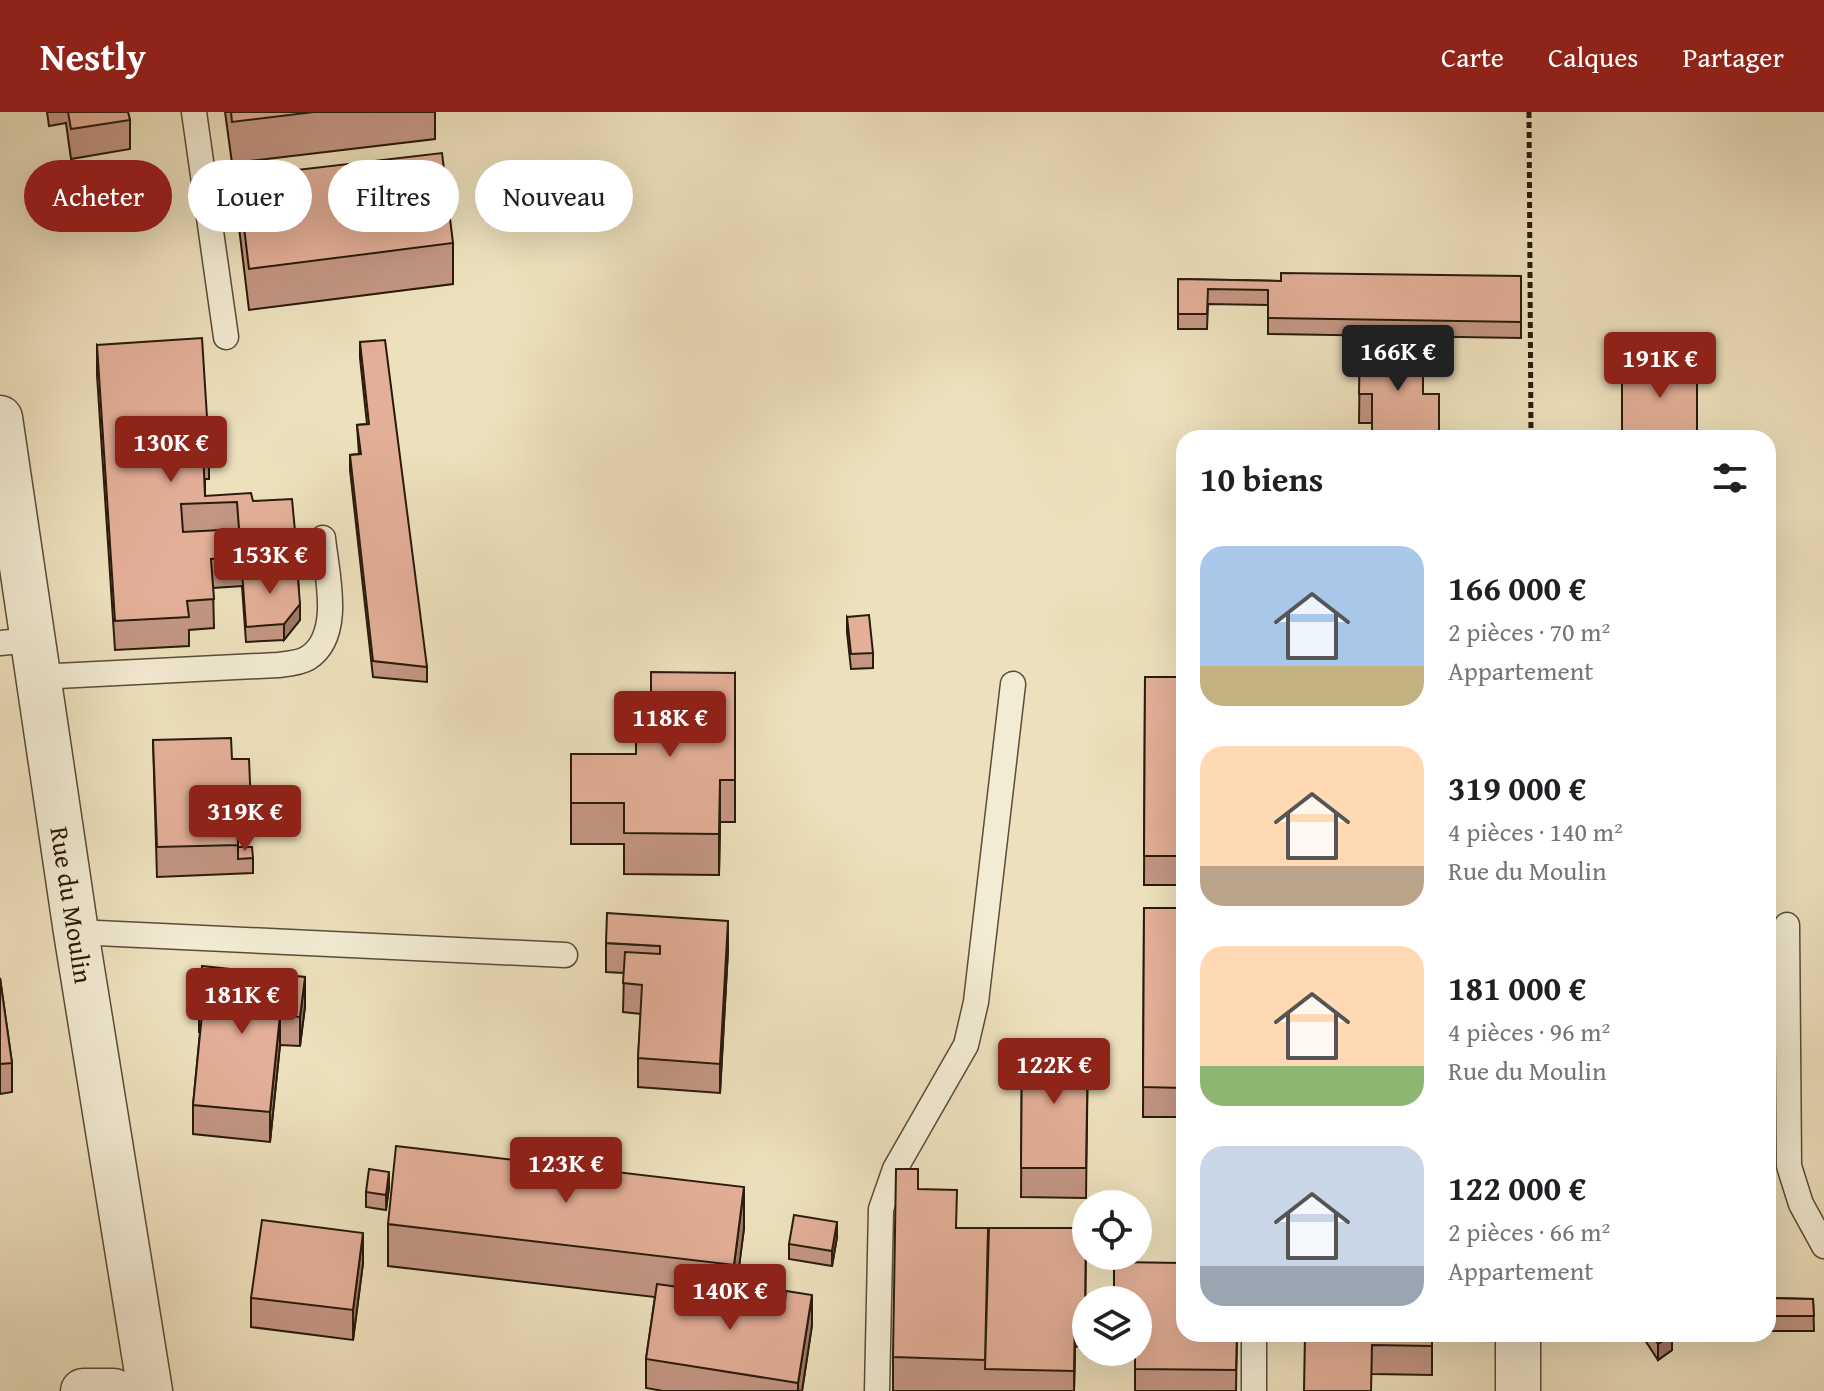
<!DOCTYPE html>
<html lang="fr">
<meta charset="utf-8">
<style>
:root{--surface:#fff;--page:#f6f6f6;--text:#202124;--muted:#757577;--accent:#8f2418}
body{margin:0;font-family:"Gentium Book Plus",serif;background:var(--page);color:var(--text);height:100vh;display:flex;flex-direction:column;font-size:30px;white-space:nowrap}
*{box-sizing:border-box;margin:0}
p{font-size:26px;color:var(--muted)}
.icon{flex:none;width:44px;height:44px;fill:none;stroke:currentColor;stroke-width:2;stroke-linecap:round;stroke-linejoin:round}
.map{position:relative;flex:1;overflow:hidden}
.details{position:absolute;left:1176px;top:318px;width:600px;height:912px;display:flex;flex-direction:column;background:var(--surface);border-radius:24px;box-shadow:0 8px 32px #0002}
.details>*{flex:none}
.guide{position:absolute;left:24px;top:48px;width:760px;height:72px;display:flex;gap:16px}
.buttons{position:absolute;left:1072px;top:1078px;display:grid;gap:16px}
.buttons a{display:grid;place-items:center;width:80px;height:80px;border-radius:50%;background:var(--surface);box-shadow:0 8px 32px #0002;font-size:40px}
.price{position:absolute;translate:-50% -68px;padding:0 18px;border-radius:8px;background:var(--accent);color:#fff;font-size:26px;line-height:52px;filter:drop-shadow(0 2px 4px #0008)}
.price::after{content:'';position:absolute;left:50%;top:48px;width:24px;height:18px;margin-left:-12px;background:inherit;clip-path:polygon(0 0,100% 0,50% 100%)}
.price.selected{background:#222;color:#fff}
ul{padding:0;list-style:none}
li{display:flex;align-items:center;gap:24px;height:200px;padding:0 24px}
li span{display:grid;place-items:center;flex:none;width:224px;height:160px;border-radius:24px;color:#555}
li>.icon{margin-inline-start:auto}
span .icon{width:96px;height:96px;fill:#fffc;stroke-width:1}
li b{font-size:34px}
h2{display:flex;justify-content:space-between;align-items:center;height:96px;padding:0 24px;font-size:34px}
.pill{padding:0 28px;border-radius:36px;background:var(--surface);box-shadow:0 8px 32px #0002;font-size:28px;line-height:72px}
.pill.selected{background:var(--accent);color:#fff}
header{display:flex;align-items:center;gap:48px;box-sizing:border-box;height:112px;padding:0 40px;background:var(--accent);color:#fff}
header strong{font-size:38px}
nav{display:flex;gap:44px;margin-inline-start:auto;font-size:28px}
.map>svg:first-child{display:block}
</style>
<header>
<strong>Nestly</strong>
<nav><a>Carte</a><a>Calques</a><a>Partager</a></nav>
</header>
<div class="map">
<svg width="1824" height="1279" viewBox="0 0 1824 1279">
<rect width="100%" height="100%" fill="#ede1bd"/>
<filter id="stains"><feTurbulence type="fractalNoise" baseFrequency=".0025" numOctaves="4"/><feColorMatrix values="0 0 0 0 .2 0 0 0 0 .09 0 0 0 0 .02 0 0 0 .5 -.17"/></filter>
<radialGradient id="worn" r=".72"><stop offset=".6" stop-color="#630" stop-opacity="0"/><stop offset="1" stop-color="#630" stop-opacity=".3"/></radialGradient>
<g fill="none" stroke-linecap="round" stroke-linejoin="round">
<g stroke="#5a4c38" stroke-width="27">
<path id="service" d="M 194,0 L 226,225
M 0,531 L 31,528
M 37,565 L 278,553 C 287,552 300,551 308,546 C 344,523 326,459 323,426
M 1787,813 L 1789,1054 L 1801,1092 L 1824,1134
M 76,820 L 565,843
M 1254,1222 L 1254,1279
M 877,1279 L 881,1097 L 895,1057 L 966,933 L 976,890 L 1013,572"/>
</g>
<g stroke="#5a4c38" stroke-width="47">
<path id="minor" d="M 83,1279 L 114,1279
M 1518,1279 L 1518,1222"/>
</g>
<g stroke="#5a4c38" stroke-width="47">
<path id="tertiary" d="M 0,306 L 76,820 L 150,1279"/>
</g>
<path stroke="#291b0b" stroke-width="5" stroke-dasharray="6 4" stroke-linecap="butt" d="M 1529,0 L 1531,326"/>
<use href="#service" stroke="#f3ecd4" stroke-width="24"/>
<use href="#minor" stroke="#f3ecd4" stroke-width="44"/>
<use href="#tertiary" stroke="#f3ecd4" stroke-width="44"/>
</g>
<path fill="#c39683" stroke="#291b0b" stroke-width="2" d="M 47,0 L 128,0 L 130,8 L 130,37 L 71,47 L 66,11 L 49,14 Z
M 225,0 L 435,0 L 435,27 L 232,51 Z
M 238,65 L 453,131 L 453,172 L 249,198 L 238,107 Z
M 1521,164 L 1521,226 L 1268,222 L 1268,193 L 1208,192 L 1207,217 L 1178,217 L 1178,167 L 1281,169 Z
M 360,230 L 427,555 L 427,570 L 373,565 L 350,358 L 350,343 L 359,342 L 357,313 L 367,312 L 360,246 Z
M 97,233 L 209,337 L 209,367 L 205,367 L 205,384 L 253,389 L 297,441 L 300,508 L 284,528 L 246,530 L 242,474 L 213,476 L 214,516 L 189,518 L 189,534 L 115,538 L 97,263 Z
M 1360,234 L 1423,282 L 1372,311 L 1359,311 Z
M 847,505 L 873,541 L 873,556 L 851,557 L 847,520 Z
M 735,561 L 735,710 L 720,710 L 719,763 L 624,762 L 624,732 L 571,732 L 571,642 L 636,642 L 651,624 Z
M 1145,565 L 1184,565 L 1184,773 L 1144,773 Z
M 153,628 L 232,647 L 251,694 L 251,724 L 238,725 L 238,735 L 253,746 L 253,761 L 157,765 Z
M 1144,796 L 1184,796 L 1184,1005 L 1143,1005 Z
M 606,831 L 728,838 L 720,981 L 638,975 L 638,946 L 641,902 L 623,900 L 624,861 L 606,860 Z
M 0,866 L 12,951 L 12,980 L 0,982 Z
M 199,891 L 305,894 L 300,934 L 280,933 L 270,1030 L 193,1022 L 193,993 L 200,920 L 199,920 Z
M 1022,931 L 1088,933 L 1086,1086 L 1021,1085 Z
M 389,1075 L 386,1098 L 366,1095 L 366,1080 Z
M 918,1077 L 957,1116 L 1085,1232 L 1075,1235 L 1074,1279 L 893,1279 L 893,1245 Z
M 388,1112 L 744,1116 L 735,1183 L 812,1213 L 802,1279 L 663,1279 L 646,1276 L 646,1247 L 655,1185 L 388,1154 Z
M 837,1125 L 832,1154 L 789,1147 L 789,1132 Z
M 363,1151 L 353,1228 L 251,1215 L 251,1186 Z
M 1769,1186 L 1813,1187 L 1814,1219 L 1768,1219 Z
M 1184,1222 L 1237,1222 L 1236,1279 L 1135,1279 L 1135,1240 Z
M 1305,1222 L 1432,1222 L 1432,1263 L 1372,1262 Z
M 1641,1222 L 1671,1222 L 1672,1238 L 1658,1248 Z"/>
<path fill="#9f7a6a" stroke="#291b0b" stroke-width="2" d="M 300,492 L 300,508 L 284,528 L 284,512 Z
M 720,668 L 720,710 L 719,763 L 719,722 Z
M 728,809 L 728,838 L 720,981 L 720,952 Z
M 305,865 L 305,894 L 300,934 L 300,905 Z
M 280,903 L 280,933 L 270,1030 L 270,1000 Z
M 389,1060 L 389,1075 L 386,1098 L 386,1083 Z
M 744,1075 L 744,1116 L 734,1195 L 734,1153 Z
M 837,1110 L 837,1125 L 832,1154 L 832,1139 Z
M 1086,1116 L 1085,1232 L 1075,1235 L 1074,1279 L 1075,1205 Z
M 363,1121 L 363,1151 L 353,1228 L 353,1198 Z
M 812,1183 L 812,1213 L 802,1279 L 798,1279 L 798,1271 Z
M 1672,1223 L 1672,1238 L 1658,1248 L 1658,1232 Z"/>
<path fill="#e3af98" stroke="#291b0b" stroke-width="2" fill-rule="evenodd" d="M 68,0 L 128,0 L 130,8 L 71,17 Z
M 231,0 L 314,0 L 232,10 Z
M 442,41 L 453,131 L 249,157 L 238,65 Z
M 1281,161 L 1521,164 L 1521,210 L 1268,206 L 1268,178 L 1208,177 L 1207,202 L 1178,202 L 1178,167 L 1281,169 Z
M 202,226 L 209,337 L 203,337 L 205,384 L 251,381 L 253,389 L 292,387 L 297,441 L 211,447 L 214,487 L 187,489 L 189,505 L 115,509 L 97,233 ZM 237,390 L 239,417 L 183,420 L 181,392 Z
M 385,228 L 427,555 L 373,549 L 350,343 L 361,342 L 357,313 L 369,312 L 360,230 Z
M 1360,234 L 1423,234 L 1423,282 L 1439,282 L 1439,326 L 1372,326 L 1372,282 L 1359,282 Z
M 1622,249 L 1697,249 L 1697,326 L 1622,326 Z
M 297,455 L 300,492 L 284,512 L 246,515 L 242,459 Z
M 869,503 L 873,541 L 851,542 L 847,505 Z
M 651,560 L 735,561 L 735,668 L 720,668 L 719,722 L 624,721 L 624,691 L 571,691 L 571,642 L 636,642 L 636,624 L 651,624 Z
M 1145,565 L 1184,565 L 1184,744 L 1144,744 Z
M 231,626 L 232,647 L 249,647 L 251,694 L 237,695 L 238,733 L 157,735 L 153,628 Z
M 238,735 L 252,735 L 253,746 L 238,747 Z
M 1144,796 L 1184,796 L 1184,976 L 1143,975 Z
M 607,801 L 728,809 L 720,952 L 638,946 L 642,873 L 623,871 L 625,840 L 660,842 L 660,834 L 606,831 Z
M 202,854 L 305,865 L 300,905 L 280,903 L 270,1000 L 193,993 L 203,892 L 199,891 Z
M 0,866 L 12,951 L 0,952 Z
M 1022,931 L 1088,933 L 1086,1056 L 1021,1056 Z
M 396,1034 L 744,1075 L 734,1153 L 388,1112 Z
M 369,1057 L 389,1060 L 386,1083 L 366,1080 Z
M 896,1057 L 918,1057 L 918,1077 L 957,1078 L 956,1116 L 988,1116 L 985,1248 L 893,1245 Z
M 794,1103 L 837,1110 L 832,1139 L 789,1132 Z
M 262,1108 L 363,1121 L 353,1198 L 251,1186 Z
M 989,1116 L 1086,1116 L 1085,1202 L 1075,1205 L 1074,1259 L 985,1257 Z
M 1114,1150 L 1184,1151 L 1184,1222 L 1237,1222 L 1236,1258 L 1135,1257 L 1135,1240 L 1138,1240 L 1138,1188 L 1114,1188 Z
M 657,1172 L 785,1190 L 786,1179 L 812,1183 L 798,1271 L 646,1247 Z
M 1769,1186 L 1813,1187 L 1814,1204 L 1768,1204 Z
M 1305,1222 L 1432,1222 L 1432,1234 L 1372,1233 L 1371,1279 L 1304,1279 Z
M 1651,1222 L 1671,1222 L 1672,1223 L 1658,1232 Z"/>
<g text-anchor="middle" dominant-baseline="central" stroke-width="7" stroke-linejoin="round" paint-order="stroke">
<g font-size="26" fill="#291b0b" stroke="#f3ecd4">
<text transform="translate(72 793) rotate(81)">Rue du Moulin</text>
</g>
</g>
<rect width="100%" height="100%" filter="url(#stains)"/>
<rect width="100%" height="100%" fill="url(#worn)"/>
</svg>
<div class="buttons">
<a><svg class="icon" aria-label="locate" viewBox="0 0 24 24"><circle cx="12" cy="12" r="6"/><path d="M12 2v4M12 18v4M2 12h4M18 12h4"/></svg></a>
<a><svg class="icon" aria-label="layers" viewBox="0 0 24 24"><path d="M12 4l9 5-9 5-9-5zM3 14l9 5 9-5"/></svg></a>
</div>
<b class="price selected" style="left:1398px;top:281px">166K €</b>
<b class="price" style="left:1660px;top:288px">191K €</b>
<b class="price" style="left:171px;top:372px">130K €</b>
<b class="price" style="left:270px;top:484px">153K €</b>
<b class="price" style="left:670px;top:647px">118K €</b>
<b class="price" style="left:245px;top:741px">319K €</b>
<b class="price" style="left:242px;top:924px">181K €</b>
<b class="price" style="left:1054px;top:994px">122K €</b>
<b class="price" style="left:566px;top:1093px">123K €</b>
<b class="price" style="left:730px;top:1220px">140K €</b>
<div class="guide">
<a class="pill selected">Acheter</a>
<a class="pill">Louer</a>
<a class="pill">Filtres</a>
<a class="pill">Nouveau</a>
</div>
<section class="details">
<h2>10 biens<svg class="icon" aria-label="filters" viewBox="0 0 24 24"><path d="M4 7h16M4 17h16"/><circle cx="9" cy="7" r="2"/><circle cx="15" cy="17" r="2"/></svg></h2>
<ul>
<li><span style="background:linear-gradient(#a9c7e8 75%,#c2b280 0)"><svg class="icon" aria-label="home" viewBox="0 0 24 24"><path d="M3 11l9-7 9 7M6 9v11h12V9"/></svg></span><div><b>166 000 €</b><p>2 pièces · 70 m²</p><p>Appartement</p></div></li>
<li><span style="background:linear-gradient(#ffd9b3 75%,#b9a48a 0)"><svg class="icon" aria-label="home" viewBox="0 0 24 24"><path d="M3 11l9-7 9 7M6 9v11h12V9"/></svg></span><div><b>319 000 €</b><p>4 pièces · 140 m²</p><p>Rue du Moulin</p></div></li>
<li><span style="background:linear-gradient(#ffd9b3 75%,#8fb573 0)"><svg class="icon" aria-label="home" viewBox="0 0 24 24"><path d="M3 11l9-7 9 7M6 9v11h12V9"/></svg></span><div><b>181 000 €</b><p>4 pièces · 96 m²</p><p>Rue du Moulin</p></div></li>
<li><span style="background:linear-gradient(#c9d6e8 75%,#9aa5b1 0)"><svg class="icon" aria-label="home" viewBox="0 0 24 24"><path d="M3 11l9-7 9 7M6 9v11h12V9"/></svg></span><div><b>122 000 €</b><p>2 pièces · 66 m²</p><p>Appartement</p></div></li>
</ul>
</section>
</div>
